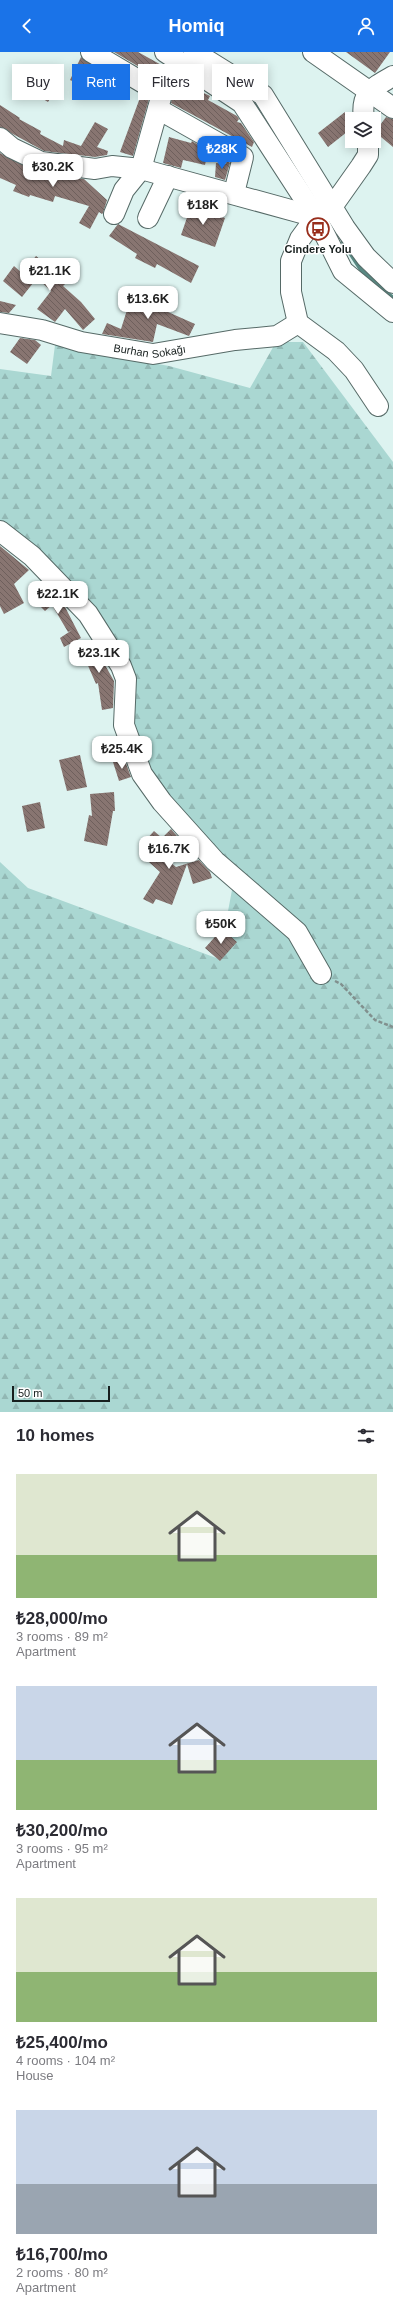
<!DOCTYPE html>
<meta charset="utf-8">
<style>
:root{--surface:#fff;--page:#f7f7f7;--text:#2b2b33;--muted:#7c7c81;--accent:#1a73e8}
body{margin:0;font-family:Helvetica,sans-serif;background:var(--page);color:var(--text);height:100vh;display:flex;flex-direction:column;font-size:15px;white-space:nowrap}
*{box-sizing:border-box;margin:0}
p{font-size:13px;color:var(--muted)}
.icon{flex:none;width:22px;height:22px;fill:none;stroke:currentColor;stroke-width:2;stroke-linecap:round;stroke-linejoin:round}
.map{position:relative;height:1360px;overflow:hidden}
.details{display:flex;flex-direction:column;background:var(--surface);flex:1}
.details>*{flex:none}
.hud{position:absolute;left:12px;top:12px;width:369px;height:36px;display:flex;gap:8px}
.buttons{position:absolute;left:345px;top:60px;display:grid;gap:8px}
.buttons a{display:grid;place-items:center;width:36px;height:36px;border-radius:0px;background:var(--surface);box-shadow:0 2px 10px #0003;font-size:20px}
.scale{position:absolute;left:12px;bottom:10px;width:98px;box-sizing:border-box;padding-left:4px;border:2px solid #171f1e;border-top:0;font-size:11px;line-height:14px;white-space:nowrap;color:#171f1e;-webkit-text-stroke:3px #fff;paint-order:stroke}
.price{position:absolute;translate:-50% -34px;padding:0 9px;border-radius:8px;background:#fff;color:#222;font-size:13px;line-height:26px;filter:drop-shadow(0 1px 2px #0008)}
.price::after{content:'';position:absolute;left:50%;top:24px;width:12px;height:9px;margin-left:-6px;background:inherit;clip-path:polygon(0 0,100% 0,50% 100%)}
.price.active{background:var(--accent);color:#fff}
ul{padding:0;list-style:none}
li{display:grid;align-content:center;gap:8px;height:212px;padding:0 16px}
li span{display:grid;place-items:center;height:124px;border-radius:0px;color:#555}
li>.icon{margin-inline-start:auto}
span .icon{width:72px;height:72px;fill:#fffc;stroke-width:1}
li b{font-size:17px}
h2{display:flex;justify-content:space-between;align-items:center;height:48px;padding:0 16px;font-size:17px}
.chip{padding:0 14px;border-radius:0px;background:var(--surface);box-shadow:0 2px 10px #0003;font-size:14px;line-height:36px}
.chip.active{background:var(--accent);color:#fff}
header{display:flex;justify-content:space-between;align-items:center;height:52px;padding:0 16px;background:var(--accent);color:#fff;font-size:18px;font-weight:700}
.map>svg:first-child{display:block}
</style>
<header><svg class="icon" aria-label="back" viewBox="0 0 24 24"><path d="M15 5l-7 7 7 7"/></svg>Homiq<svg class="icon" aria-label="person" viewBox="0 0 24 24"><circle cx="12" cy="8" r="4"/><path d="M4 21q1-7 8-7t8 7"/></svg></header>
<div class="map">
<svg width="393" height="1360" viewBox="0 0 393 1360">
<defs>
<pattern id="forest-firs" width="22" height="20" patternUnits="userSpaceOnUse"><rect width="22" height="20" fill="#aad7d2"/><path d="M5 1l3.5 6h-7zM16 11l3.5 6h-7z" fill="#92b8b4"/></pattern>
<pattern id="building-back-hatch" width="6" height="6" patternUnits="userSpaceOnUse"><rect width="6" height="6" fill="#887571"/><path d="M-1 5l2 2M0 0l6 6M5-1l2 2" fill="none" stroke="#6e5f5c"/></pattern>
</defs>
<rect width="100%" height="100%" fill="#ddf3f0"/>
<path fill="url(#forest-firs)" d="M 276,290 L 303,290 L 393,410 L 393,1360 L 0,1360 L 0,810 L 28,836 L 219,907 L 235,822 L 135,713 L 111,595 L 0,475 L 0,317 L 51,324 L 55,293 L 169,314 L 250,336 Z"/>
<g fill="none" stroke-linecap="round" stroke-linejoin="round">
<path stroke="#588882" stroke-width="4" d="M 249,46 L 258,58
M 343,190 L 361,218 L 393,246"/>
</g>
<path fill="url(#building-back-hatch)" d="M 114,0 L 138,0 L 174,20 L 171,25 L 210,44 L 208,48 L 237,64 L 239,67 L 237,70 L 241,71 L 254,90 L 252,95 L 171,51 L 173,40 L 168,32 Z
M 346,0 L 390,0 L 375,21 Z
M 81,5 L 117,28 L 109,45 L 70,28 Z
M 32,18 L 40,23 L 42,20 L 59,31 L 48,50 L 30,39 L 32,36 L 23,31 Z
M 141,43 L 149,47 L 133,104 L 120,100 Z
M 0,53 L 20,66 L 19,67 L 41,79 L 40,82 L 63,94 L 64,88 L 81,94 L 95,70 L 108,77 L 97,95 L 108,99 L 107,103 L 95,105 L 44,99 L 0,75 Z
M 345,60 L 352,69 L 352,76 L 328,95 L 318,81 Z
M 386,65 L 393,67 L 393,95 L 375,80 Z
M 169,85 L 191,91 L 192,89 L 208,99 L 205,113 L 183,108 L 181,116 L 163,111 Z
M 0,101 L 36,120 L 56,125 L 84,127 L 107,148 L 103,161 L 102,162 L 99,160 L 90,177 L 79,171 L 89,154 L 55,144 L 53,150 L 30,143 L 29,145 L 13,139 L 16,133 L 0,126 Z
M 227,109 L 230,111 L 225,128 L 215,125 L 216,111 L 226,112 Z
M 191,154 L 225,166 L 215,195 L 181,183 Z
M 118,172 L 199,214 L 191,231 L 157,212 L 155,216 L 135,206 L 137,202 L 109,184 Z
M 36,204 L 67,230 L 63,234 L 81,250 L 95,267 L 83,278 L 65,257 L 55,270 L 37,257 L 51,239 L 37,226 L 22,245 L 3,229 L 14,214 L 22,221 Z
M 133,239 L 152,245 L 151,248 L 170,253 L 168,260 L 195,272 L 189,284 L 157,272 L 153,290 L 102,282 L 107,271 L 121,277 Z
M 0,249 L 16,253 L 9,261 L 0,260 Z
M 20,286 L 35,288 L 41,293 L 27,312 L 10,300 Z
M 0,494 L 29,518 L 14,532 L 24,551 L 4,562 L 0,554 Z
M 45,534 L 64,553 L 81,586 L 64,595 L 60,586 L 72,578 L 68,580 L 52,553 L 45,559 L 33,547 Z
M 91,588 L 114,629 L 113,656 L 102,658 L 98,631 L 96,632 L 79,593 Z
M 80,703 L 87,735 L 67,739 L 59,708 Z
M 124,706 L 131,725 L 119,729 L 113,710 Z
M 114,740 L 115,759 L 113,759 L 107,794 L 84,789 L 89,763 L 92,764 L 90,742 Z
M 40,750 L 45,776 L 27,780 L 22,754 Z
M 171,777 L 177,784 L 161,803 L 176,815 L 199,808 L 210,820 L 212,826 L 193,832 L 187,812 L 172,853 L 156,847 L 153,852 L 143,847 L 160,820 L 140,802 L 149,792 L 145,789 L 154,779 L 162,786 Z
M 222,877 L 237,890 L 220,909 L 205,896 Z"/>
<g fill="none" stroke-linecap="round" stroke-linejoin="round">
<g stroke="#566a67" stroke-width="22">
<g id="minor">
<path d="M 91,0 L 162,42 L 141,117 L 124,138 L 114,162"/>
<path d="M 165,0 L 242,51 L 316,165 L 343,219 L 393,260"/>
<path d="M 194,0 L 263,43 L 345,176 L 366,205 L 393,231"/>
<path d="M 313,0 L 393,56"/>
<path d="M 158,57 L 243,105 L 234,141"/>
<path d="M 364,67 C 360,40 373,36 393,24"/>
<path d="M 0,86 L 12,96 L 41,110 L 95,117 L 112,114 L 141,117 L 316,165"/>
<path d="M 368,89 L 368,103 L 361,114 L 332,155 L 316,165 L 300,187 L 291,209 L 291,240 L 298,271 L 336,299 L 354,318 L 378,354"/>
<path d="M 148,166 L 168,124"/>
<path id="s1" d="M 0,271 L 42,278 L 81,290 L 153,302 L 235,288 L 277,284 L 298,271"/>
<path d="M 0,479 L 32,504 L 88,562 L 121,614 L 126,627 L 124,673 L 142,722 L 162,750 L 215,809 L 297,880 L 321,922"/>
</g>
</g>
<path stroke="#81908e" stroke-width="2.5" stroke-dasharray="4 2" stroke-linecap="butt" d="M 335,929 L 341,932 L 375,968 L 393,975"/>
<use href="#minor" stroke="#fff" stroke-width="20"/>
</g>
<defs>
<g id="bus-ring" transform="scale(1.15)"><circle r="9.5" fill="#fff" stroke="#982e1c" stroke-width="1.5"/><path d="M-5-6H5V4H4V6H2V4H-2V6H-4V4H-5ZM-3.5-4V0h7V-4ZM-3.5 1.2v1.5H-2V1.2ZM2 1.2v1.5H3.5V1.2Z" fill="#982e1c"/></g>
</defs>
<g fill-rule="evenodd">
<use href="#bus-ring" x="318" y="177"/>
</g>
<g text-anchor="middle" dominant-baseline="central" stroke-width="3" stroke-linejoin="round" paint-order="stroke">
<g font-size="11" font-weight="bold" fill="#171f1e" stroke="#fff">
<text x="318" y="197">Cindere Yolu</text>
</g>
<g font-size="11" fill="#171f1e" stroke="#fff">
<text stroke="none"><textPath href="#s1" startOffset="153">Burhan Sokağı</textPath></text>
</g>
</g>
</svg>
<div class="buttons">
<a><svg class="icon" aria-label="layers" viewBox="0 0 24 24"><path d="M12 4l9 5-9 5-9-5zM3 14l9 5 9-5"/></svg></a>
</div>
<div class="scale">50 m</div>
<b class="price active" style="left:222px;top:118px">₺28K</b>
<b class="price" style="left:53px;top:136px">₺30.2K</b>
<b class="price" style="left:203px;top:174px">₺18K</b>
<b class="price" style="left:50px;top:240px">₺21.1K</b>
<b class="price" style="left:148px;top:268px">₺13.6K</b>
<b class="price" style="left:58px;top:563px">₺22.1K</b>
<b class="price" style="left:99px;top:622px">₺23.1K</b>
<b class="price" style="left:122px;top:718px">₺25.4K</b>
<b class="price" style="left:169px;top:818px">₺16.7K</b>
<b class="price" style="left:221px;top:893px">₺50K</b>
<div class="hud">
<a class="chip">Buy</a>
<a class="chip active">Rent</a>
<a class="chip">Filters</a>
<a class="chip">New</a>
</div>
</div>
<section class="details">
<h2>10 homes<svg class="icon" aria-label="filters" viewBox="0 0 24 24"><path d="M4 7h16M4 17h16"/><circle cx="9" cy="7" r="2"/><circle cx="15" cy="17" r="2"/></svg></h2>
<ul>
<li><span style="background:linear-gradient(#dfe7d0 65%,#8fb573 0)"><svg class="icon" aria-label="home" viewBox="0 0 24 24"><path d="M3 11l9-7 9 7M6 9v11h12V9"/></svg></span><div><b>₺28,000/mo</b><p>3 rooms · 89 m²</p><p>Apartment</p></div></li>
<li><span style="background:linear-gradient(#c9d6e8 60%,#8fb573 0)"><svg class="icon" aria-label="home" viewBox="0 0 24 24"><path d="M3 11l9-7 9 7M6 9v11h12V9"/></svg></span><div><b>₺30,200/mo</b><p>3 rooms · 95 m²</p><p>Apartment</p></div></li>
<li><span style="background:linear-gradient(#dfe7d0 60%,#8fb573 0)"><svg class="icon" aria-label="home" viewBox="0 0 24 24"><path d="M3 11l9-7 9 7M6 9v11h12V9"/></svg></span><div><b>₺25,400/mo</b><p>4 rooms · 104 m²</p><p>House</p></div></li>
<li><span style="background:linear-gradient(#c9d6e8 60%,#9aa5b1 0)"><svg class="icon" aria-label="home" viewBox="0 0 24 24"><path d="M3 11l9-7 9 7M6 9v11h12V9"/></svg></span><div><b>₺16,700/mo</b><p>2 rooms · 80 m²</p><p>Apartment</p></div></li>
</ul>
</section>
